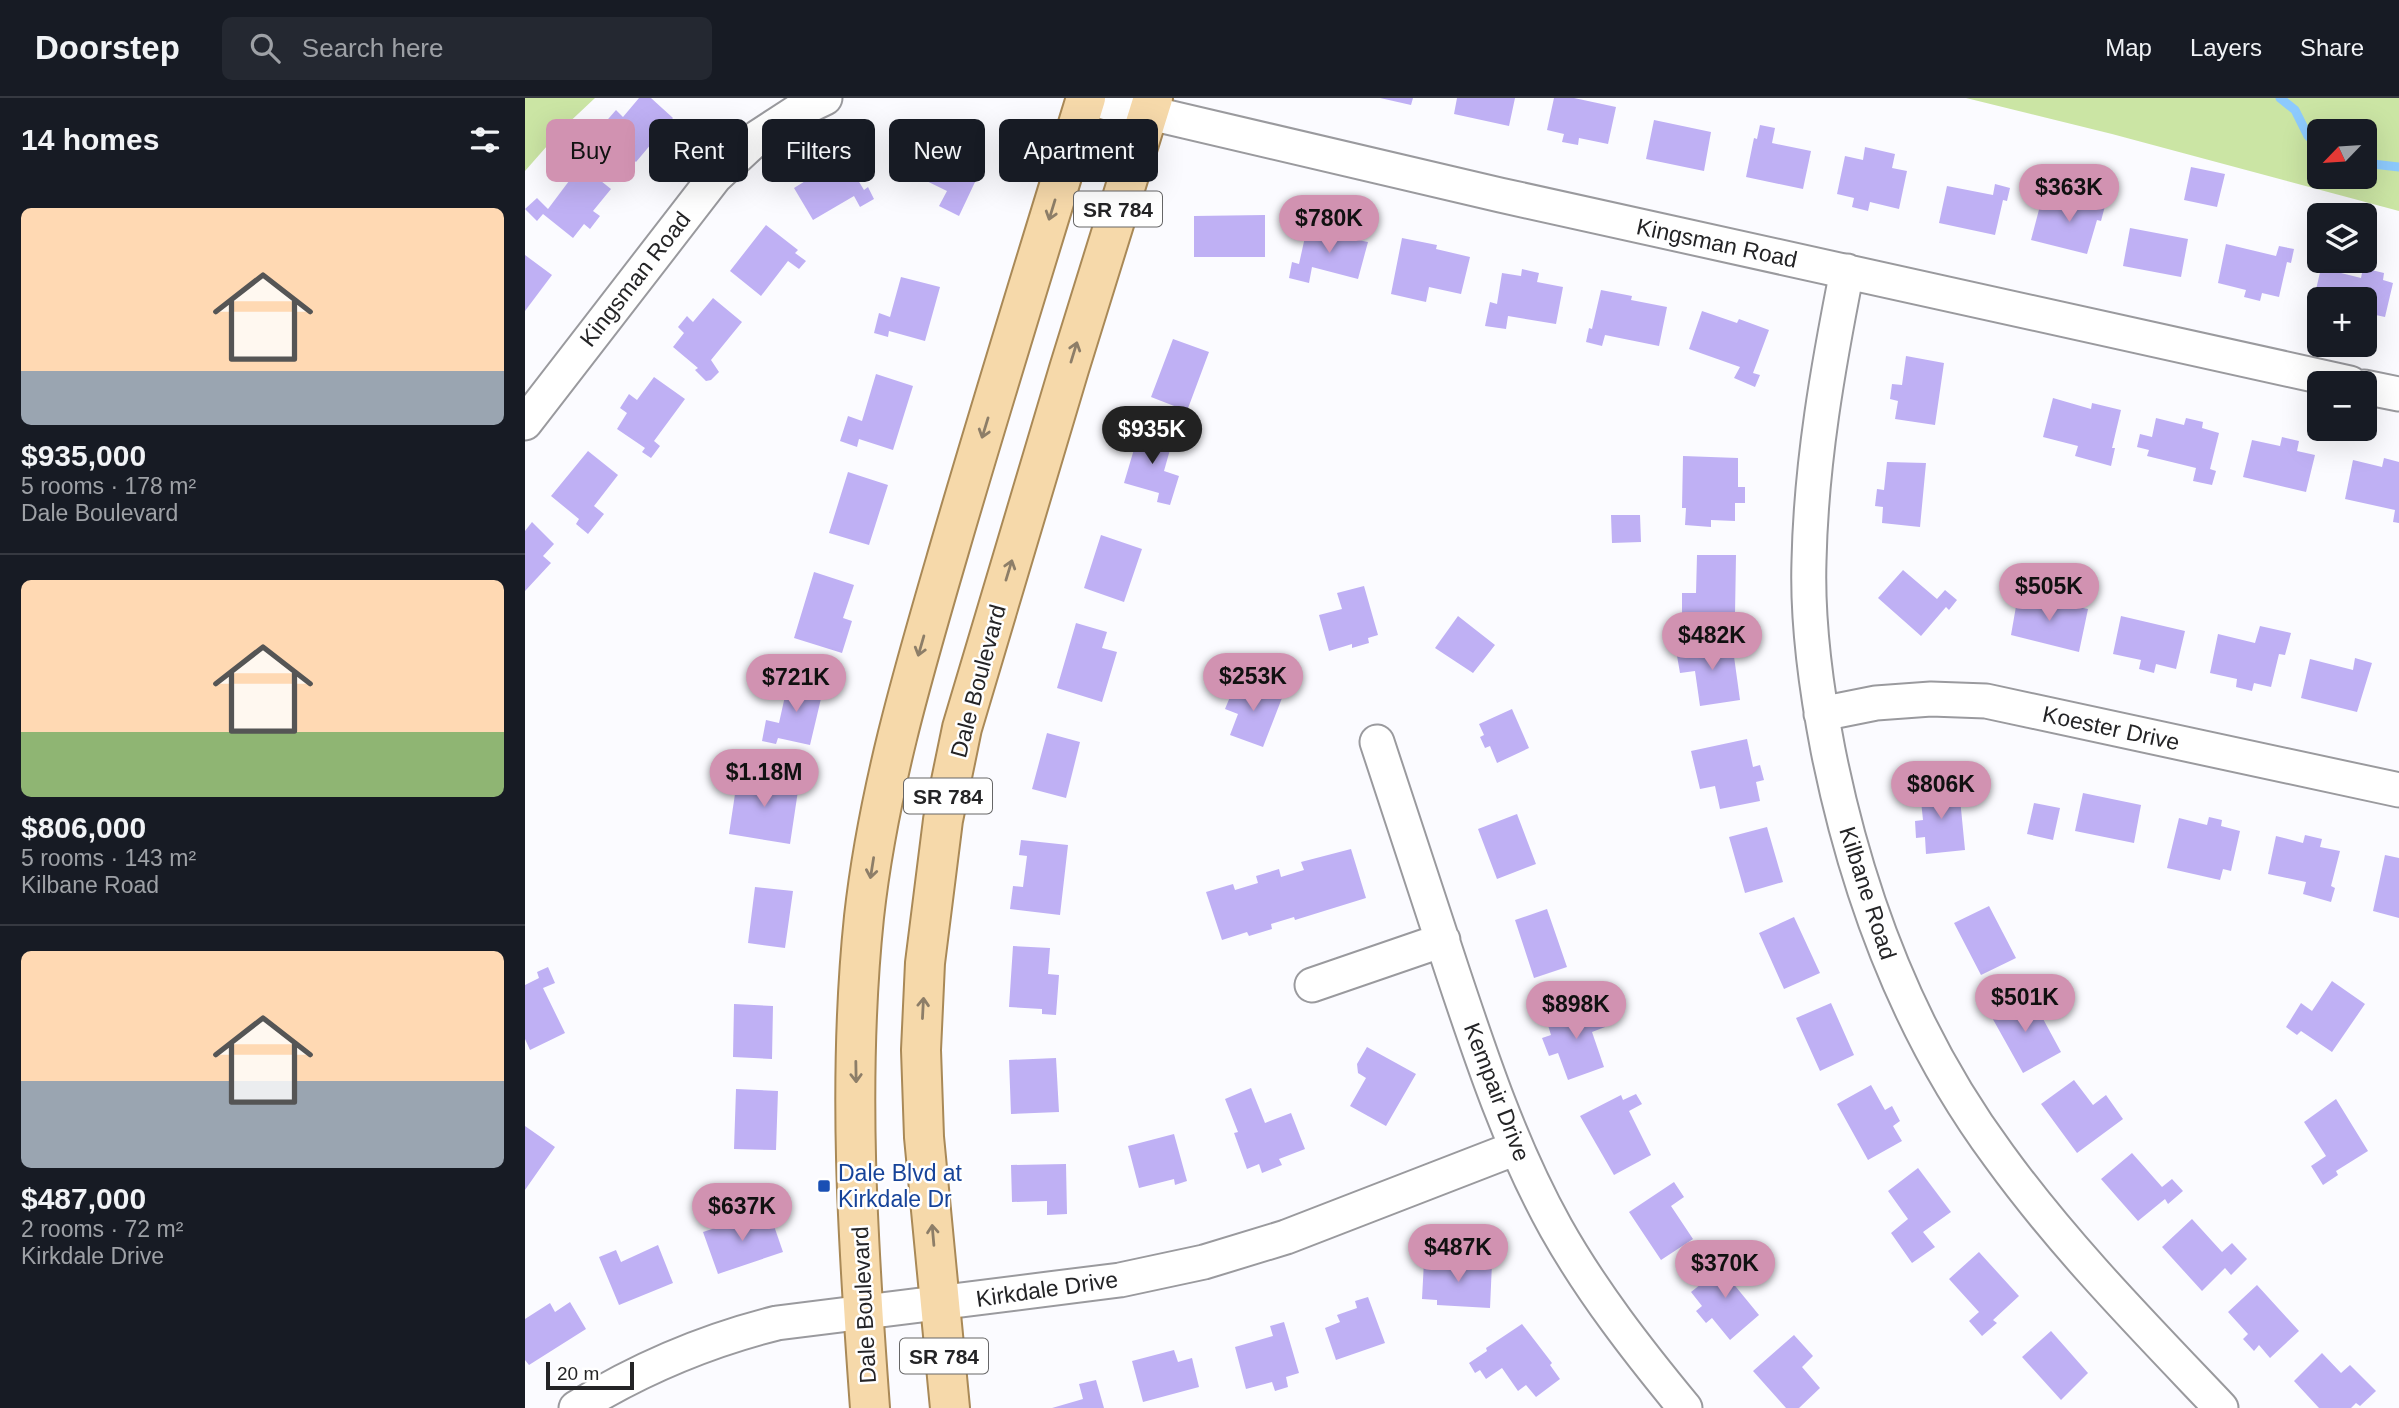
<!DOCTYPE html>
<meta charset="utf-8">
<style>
:root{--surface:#171b24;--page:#242831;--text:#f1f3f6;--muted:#9ea1a6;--line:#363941;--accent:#d192b1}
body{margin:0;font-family:Arial,sans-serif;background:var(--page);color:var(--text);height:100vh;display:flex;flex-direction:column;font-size:26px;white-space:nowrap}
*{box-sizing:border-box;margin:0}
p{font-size:23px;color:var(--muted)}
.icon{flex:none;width:38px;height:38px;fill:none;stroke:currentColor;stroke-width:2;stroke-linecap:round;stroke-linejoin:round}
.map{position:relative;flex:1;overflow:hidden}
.sheet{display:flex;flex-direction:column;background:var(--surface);width:525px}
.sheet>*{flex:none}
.hud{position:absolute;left:21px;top:21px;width:665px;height:63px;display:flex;gap:14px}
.needle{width:46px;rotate:245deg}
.tools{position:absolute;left:1782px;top:21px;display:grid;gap:14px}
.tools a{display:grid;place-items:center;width:70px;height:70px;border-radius:10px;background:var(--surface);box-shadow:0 7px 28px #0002;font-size:35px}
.scale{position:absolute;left:21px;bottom:18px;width:88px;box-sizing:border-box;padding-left:7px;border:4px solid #242426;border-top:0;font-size:19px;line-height:24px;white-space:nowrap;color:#242426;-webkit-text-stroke:5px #fff;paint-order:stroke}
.price{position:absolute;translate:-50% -60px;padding:0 16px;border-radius:24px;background:var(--accent);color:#111;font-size:23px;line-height:46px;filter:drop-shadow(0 2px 4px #0008)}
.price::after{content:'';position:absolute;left:50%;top:42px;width:21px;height:16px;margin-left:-10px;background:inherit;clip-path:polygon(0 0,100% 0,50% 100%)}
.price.current{background:#222;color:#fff}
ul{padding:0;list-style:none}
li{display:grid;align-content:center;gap:14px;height:371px;padding:0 21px}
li+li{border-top:2px solid var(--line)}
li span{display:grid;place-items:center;height:217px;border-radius:10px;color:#555}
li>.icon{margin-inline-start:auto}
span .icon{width:126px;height:126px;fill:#fffc;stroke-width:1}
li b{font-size:30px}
h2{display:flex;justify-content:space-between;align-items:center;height:84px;padding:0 21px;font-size:30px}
.tag{padding:0 24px;border-radius:10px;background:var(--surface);box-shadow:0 7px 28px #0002;font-size:24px;line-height:63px}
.tag.current{background:var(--accent);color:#111}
header{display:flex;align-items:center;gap:42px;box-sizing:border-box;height:98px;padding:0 35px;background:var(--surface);border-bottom:2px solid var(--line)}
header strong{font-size:33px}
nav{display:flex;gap:38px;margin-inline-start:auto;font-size:24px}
.search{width:490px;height:63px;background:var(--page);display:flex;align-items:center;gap:18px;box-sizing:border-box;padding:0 24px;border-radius:10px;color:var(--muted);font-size:26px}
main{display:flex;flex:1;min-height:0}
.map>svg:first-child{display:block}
</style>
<header>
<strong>Doorstep</strong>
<div class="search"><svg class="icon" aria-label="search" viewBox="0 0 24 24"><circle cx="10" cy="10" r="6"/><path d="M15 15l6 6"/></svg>Search here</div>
<nav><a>Map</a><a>Layers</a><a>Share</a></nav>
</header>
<main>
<section class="sheet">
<h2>14 homes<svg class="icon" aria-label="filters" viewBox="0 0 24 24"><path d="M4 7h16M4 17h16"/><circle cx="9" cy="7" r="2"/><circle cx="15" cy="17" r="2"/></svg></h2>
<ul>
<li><span style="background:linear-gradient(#ffd9b3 75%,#9aa5b1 0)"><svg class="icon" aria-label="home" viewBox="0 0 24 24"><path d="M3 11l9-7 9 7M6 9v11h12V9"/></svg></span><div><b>$935,000</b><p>5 rooms · 178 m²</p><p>Dale Boulevard</p></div></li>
<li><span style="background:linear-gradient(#ffd9b3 70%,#8fb573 0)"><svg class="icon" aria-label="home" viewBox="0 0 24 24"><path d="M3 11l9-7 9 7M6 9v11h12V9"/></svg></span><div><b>$806,000</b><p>5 rooms · 143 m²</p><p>Kilbane Road</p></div></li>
<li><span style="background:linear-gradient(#ffd9b3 60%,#9aa5b1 0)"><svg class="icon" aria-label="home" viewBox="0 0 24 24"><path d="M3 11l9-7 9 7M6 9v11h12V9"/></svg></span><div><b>$487,000</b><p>2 rooms · 72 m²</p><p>Kirkdale Drive</p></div></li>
</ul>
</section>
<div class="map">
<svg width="1874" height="1310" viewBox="0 0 1874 1310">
<rect width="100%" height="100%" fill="#fbfbff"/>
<path fill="#cbe5a4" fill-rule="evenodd" d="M 0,0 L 70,0 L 37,31 L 0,73 Z
M 1441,0 L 1874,0 L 1874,113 L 1587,36 ZM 1794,33 L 1839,33 L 1839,79 L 1794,79 Z"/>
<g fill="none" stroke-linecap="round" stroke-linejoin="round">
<path stroke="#8dcafd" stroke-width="9" d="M 1755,0 L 1770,12 L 1783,38 L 1794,48
M 1839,65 L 1874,69"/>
</g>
<path fill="#bfb0f4" d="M 114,0 L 126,0 L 148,20 L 111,64 L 86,44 L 83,48 L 70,36 L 91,12 L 98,19 Z
M 855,0 L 888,0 L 886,7 Z
M 932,0 L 990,0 L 984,28 L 929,16 Z
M 1029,0 L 1049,0 L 1091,9 L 1083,46 L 1054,40 L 1053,47 L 1037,44 L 1039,36 L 1022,32 Z
M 1129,22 L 1186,34 L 1179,73 L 1121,61 Z
M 1235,27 L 1250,30 L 1247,45 L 1286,53 L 1278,91 L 1221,79 L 1229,40 L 1232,41 Z
M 399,36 L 459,65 L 434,118 L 414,108 L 422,93 L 381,73 Z
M 1340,49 L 1370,56 L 1367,70 L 1382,73 L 1374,111 L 1345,104 L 1343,113 L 1327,109 L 1329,100 L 1312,96 L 1320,58 L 1338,62 Z
M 319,59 L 339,92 L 343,89 L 349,101 L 335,109 L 329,98 L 288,122 L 269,90 Z
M 56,67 L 86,91 L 68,113 L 75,118 L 65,131 L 59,126 L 48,140 L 18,116 L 12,123 L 0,111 L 12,100 L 23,111 Z
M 1666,69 L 1700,76 L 1692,109 L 1659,102 Z
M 1470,86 L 1485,90 L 1482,103 L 1478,102 L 1470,137 L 1414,125 L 1422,88 L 1468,97 Z
M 1548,96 L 1581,104 L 1576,123 L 1572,122 L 1562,156 L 1506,142 L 1516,104 L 1544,110 Z
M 740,117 L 740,159 L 669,159 L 669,118 Z
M 802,126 L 815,129 L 813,138 L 843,144 L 833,181 L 787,169 L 784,185 L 764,180 L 767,164 L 774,166 L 782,130 L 800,134 Z
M 241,127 L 273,152 L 270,155 L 281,163 L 274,171 L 263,163 L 236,198 L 205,173 Z
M 1605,130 L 1663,141 L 1656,179 L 1598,168 Z
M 877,140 L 912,147 L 911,151 L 945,159 L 936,196 L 904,189 L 901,204 L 866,196 Z
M 1701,146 L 1751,158 L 1754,148 L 1769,151 L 1766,165 L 1762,164 L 1754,199 L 1737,195 L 1735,203 L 1719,199 L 1721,192 L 1693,185 Z
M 0,157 L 27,177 L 0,213 Z
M 1796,170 L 1836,180 L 1838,170 L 1859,175 L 1858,182 L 1868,185 L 1860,219 L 1846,216 L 1844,223 L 1839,222 L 1839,201 L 1794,201 L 1794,211 L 1787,209 Z
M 997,171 L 1014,175 L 1012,184 L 1038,189 L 1031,226 L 983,218 L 981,231 L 960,228 L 965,204 L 972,206 L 977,175 L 996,178 Z
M 376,179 L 415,189 L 400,243 L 364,233 L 363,239 L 349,235 L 354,215 L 365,219 Z
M 1076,192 L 1107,198 L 1106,202 L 1142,209 L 1134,248 L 1080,237 L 1077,248 L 1061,244 L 1064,230 L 1067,231 Z
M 188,200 L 217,224 L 186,262 L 194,274 L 186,282 L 181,283 L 170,272 L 173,270 L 148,249 L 159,235 L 153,229 L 162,218 L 168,224 Z
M 1177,213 L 1212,225 L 1214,221 L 1244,232 L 1228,275 L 1235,277 L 1230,289 L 1209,280 L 1215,269 L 1164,251 Z
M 648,241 L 684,254 L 662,313 L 626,299 Z
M 1381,258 L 1419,265 L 1410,327 L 1370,321 L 1373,303 L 1365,301 L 1367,286 L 1377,287 Z
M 351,276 L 388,288 L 368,352 L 334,341 L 332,349 L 315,343 L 323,318 L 337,323 Z
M 129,279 L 160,301 L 129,343 L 135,348 L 126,360 L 117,354 L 120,350 L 92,331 L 102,315 L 95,310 L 104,296 L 112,302 Z
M 1528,300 L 1566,311 L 1567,305 L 1596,312 L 1587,350 L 1590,350 L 1586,368 L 1550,358 L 1553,348 L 1518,339 Z
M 1631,320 L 1659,327 L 1661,320 L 1678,324 L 1677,330 L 1694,335 L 1685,371 L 1691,373 L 1687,387 L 1668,383 L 1671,370 L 1622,358 L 1624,352 L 1612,349 L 1615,336 L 1627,339 Z
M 615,331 L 648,341 L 639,373 L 654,378 L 645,407 L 632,404 L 634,395 L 599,385 Z
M 1757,339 L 1774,343 L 1772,353 L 1790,357 L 1781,394 L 1718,379 L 1727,342 L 1755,348 Z
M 63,353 L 93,377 L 69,408 L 79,416 L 63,436 L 51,426 L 54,421 L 26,398 Z
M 1158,358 L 1213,360 L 1213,389 L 1220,389 L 1220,405 L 1210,405 L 1210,423 L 1186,422 L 1186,429 L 1160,427 L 1161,410 L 1157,410 Z
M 1859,360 L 1874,364 L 1874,425 L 1868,424 L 1870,412 L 1820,401 L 1828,362 L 1857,369 Z
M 1362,364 L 1401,365 L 1395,429 L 1357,425 L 1358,409 L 1350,408 L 1352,391 L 1359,392 Z
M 323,374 L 363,387 L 344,447 L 304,435 Z
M 1086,417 L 1115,417 L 1116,444 L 1087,445 Z
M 7,424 L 29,446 L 18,458 L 26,465 L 0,493 L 0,433 Z
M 576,437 L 617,451 L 599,504 L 559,490 Z
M 1172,457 L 1211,457 L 1210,516 L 1157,516 L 1157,495 L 1171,495 Z
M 1378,472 L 1412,501 L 1420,492 L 1432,502 L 1424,512 L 1421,509 L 1396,538 L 1353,500 Z
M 289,474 L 329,487 L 318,520 L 327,523 L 317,555 L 269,540 Z
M 839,488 L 853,537 L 843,540 L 844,545 L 827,550 L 827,546 L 804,553 L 794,517 L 817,511 L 812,495 Z
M 1493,497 L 1563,511 L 1554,554 L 1486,537 Z
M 933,518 L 970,547 L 948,575 L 910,550 Z
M 1596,518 L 1660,533 L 1651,571 L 1631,566 L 1629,575 L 1614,571 L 1616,562 L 1588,556 Z
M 551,525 L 582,534 L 577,550 L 592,554 L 577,604 L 532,590 Z
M 1735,528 L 1766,535 L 1760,557 L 1754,556 L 1746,589 L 1729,585 L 1727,593 L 1711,589 L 1712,581 L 1685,575 L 1693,536 L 1730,545 Z
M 1207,544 L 1215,602 L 1175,608 L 1170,573 L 1155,575 L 1151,552 Z
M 1830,560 L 1847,565 L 1832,614 L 1776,600 L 1785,561 L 1828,572 Z
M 264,580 L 299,588 L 285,647 L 253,640 L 251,646 L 237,643 L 241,622 L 254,625 Z
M 712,582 L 757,600 L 738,649 L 705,637 L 713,616 L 700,611 Z
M 987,611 L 1004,650 L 972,665 L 965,648 L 960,650 L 955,639 L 959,637 L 954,626 Z
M 522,635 L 555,644 L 541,700 L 507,691 Z
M 1222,641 L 1228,669 L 1235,667 L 1239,682 L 1231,684 L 1235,703 L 1195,711 L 1190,688 L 1175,691 L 1166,653 Z
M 213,676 L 274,686 L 265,746 L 204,736 Z
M 1434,690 L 1440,752 L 1401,756 L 1400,739 L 1391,740 L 1390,723 L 1398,722 L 1395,693 Z
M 1558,695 L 1616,707 L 1609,745 L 1550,733 Z
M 1509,705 L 1535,710 L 1528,742 L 1502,736 Z
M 992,716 L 1011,766 L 972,781 L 953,731 Z
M 1684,719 L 1697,722 L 1696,728 L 1715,733 L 1706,773 L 1698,771 L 1695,782 L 1642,770 L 1654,720 L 1682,727 Z
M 1242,729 L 1258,784 L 1220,795 L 1204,739 Z
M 1780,737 L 1797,741 L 1795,749 L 1815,753 L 1806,788 L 1810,790 L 1806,804 L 1778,796 L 1781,784 L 1743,776 L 1751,738 L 1778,745 Z
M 496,742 L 543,747 L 535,817 L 485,811 L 488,788 L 498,789 L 502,758 L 494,757 Z
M 826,751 L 841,800 L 770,822 L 769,819 L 746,826 L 747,831 L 724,838 L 722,834 L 697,842 L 681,794 L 708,786 L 710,792 L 733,785 L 731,778 L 754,771 L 756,779 L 779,772 L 776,764 Z
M 1860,757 L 1874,760 L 1874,820 L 1848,813 Z
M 230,789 L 268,793 L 260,850 L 223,845 Z
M 1464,808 L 1491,860 L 1456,877 L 1429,825 Z
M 1022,811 L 1042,869 L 1009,880 L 990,822 Z
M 1269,819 L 1295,875 L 1259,891 L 1234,835 Z
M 488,848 L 525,850 L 523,876 L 534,877 L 531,917 L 517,916 L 517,911 L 484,909 Z
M 23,869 L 30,885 L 18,890 L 40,935 L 5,952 L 0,941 L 0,887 L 14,880 L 12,874 Z
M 1807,883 L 1840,906 L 1807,954 L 1776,933 L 1772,937 L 1761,929 L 1776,905 L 1787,913 Z
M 1494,899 L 1501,911 L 1510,906 L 1536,954 L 1498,975 L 1465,916 Z
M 1306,905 L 1329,957 L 1295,973 L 1271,920 Z
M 209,906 L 248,908 L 247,961 L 208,959 Z
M 1071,906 L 1080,929 L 1067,934 L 1079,969 L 1043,982 L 1033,955 L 1024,958 L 1017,940 L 1026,937 L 1022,924 Z
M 842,949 L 891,976 L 861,1028 L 825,1008 L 841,980 L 833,975 L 832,966 Z
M 531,960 L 534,1014 L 486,1016 L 484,962 Z
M 1549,982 L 1568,1007 L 1581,997 L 1598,1021 L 1552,1055 L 1516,1006 Z
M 1346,987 L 1360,1012 L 1367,1008 L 1375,1023 L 1368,1028 L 1377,1043 L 1343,1062 L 1312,1006 Z
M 726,990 L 740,1025 L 766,1015 L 780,1051 L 754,1061 L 757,1067 L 737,1075 L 734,1066 L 722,1071 L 709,1035 L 713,1034 L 700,1001 Z
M 211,991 L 253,993 L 251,1052 L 209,1051 Z
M 1111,996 L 1117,1006 L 1104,1013 L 1126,1057 L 1089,1077 L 1055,1018 L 1096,997 L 1098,1002 Z
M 1811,1001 L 1843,1053 L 1811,1073 L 1813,1077 L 1798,1087 L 1786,1068 L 1801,1058 L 1779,1024 Z
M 0,1028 L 30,1049 L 0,1092 Z
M 649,1036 L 662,1083 L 650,1087 L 649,1081 L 614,1090 L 603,1048 Z
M 1607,1055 L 1637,1089 L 1647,1081 L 1658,1093 L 1643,1106 L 1640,1101 L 1613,1123 L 1576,1081 Z
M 541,1066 L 542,1116 L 522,1117 L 522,1103 L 487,1104 L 486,1067 Z
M 1393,1070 L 1426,1114 L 1398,1134 L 1410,1149 L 1387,1165 L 1366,1135 L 1383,1121 L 1363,1093 Z
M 1149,1084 L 1159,1099 L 1146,1108 L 1168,1141 L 1136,1162 L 1104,1114 Z
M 229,1117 L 233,1127 L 247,1122 L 258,1154 L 193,1176 L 178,1134 Z
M 1667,1121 L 1697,1154 L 1707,1145 L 1722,1161 L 1706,1177 L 1700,1170 L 1677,1193 L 1637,1149 Z
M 133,1147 L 148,1185 L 94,1207 L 74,1159 L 91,1152 L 96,1164 Z
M 1207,1153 L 1218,1166 L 1202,1178 L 1234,1217 L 1205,1242 L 1187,1220 L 1181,1225 L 1171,1213 L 1177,1208 L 1166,1194 L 1195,1171 L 1190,1167 Z
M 1454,1154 L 1494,1198 L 1468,1222 L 1472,1225 L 1457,1238 L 1444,1223 L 1454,1214 L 1424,1181 Z
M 899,1163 L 967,1165 L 965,1210 L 912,1207 L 912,1202 L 897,1201 Z
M 1732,1187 L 1774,1233 L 1745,1260 L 1734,1247 L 1729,1253 L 1718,1241 L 1723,1236 L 1703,1214 Z
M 843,1199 L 860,1245 L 811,1262 L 800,1230 L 815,1224 L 812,1217 L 832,1210 L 830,1203 Z
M 45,1204 L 61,1231 L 4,1267 L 0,1262 L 0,1221 L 25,1205 L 30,1214 Z
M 759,1224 L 774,1275 L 761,1279 L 763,1289 L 750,1293 L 747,1284 L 721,1291 L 710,1249 L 748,1238 L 745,1228 Z
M 997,1226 L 1027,1265 L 1025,1267 L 1035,1281 L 1011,1299 L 1001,1287 L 993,1293 L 977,1270 L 961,1281 L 955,1272 L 950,1275 L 944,1265 L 962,1253 L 961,1250 Z
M 1526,1233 L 1563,1275 L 1536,1302 L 1497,1259 Z
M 1269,1237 L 1288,1258 L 1277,1269 L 1295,1290 L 1274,1310 L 1261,1310 L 1228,1273 Z
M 649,1252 L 653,1264 L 667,1260 L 674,1289 L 618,1304 L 607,1263 Z
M 1797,1255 L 1816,1275 L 1825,1267 L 1851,1293 L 1835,1308 L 1831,1305 L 1826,1310 L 1794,1310 L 1769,1283 Z
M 571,1282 L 579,1310 L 527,1310 L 558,1301 L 554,1286 Z"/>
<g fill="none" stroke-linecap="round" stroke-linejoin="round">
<g stroke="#9a9a9e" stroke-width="37">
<path id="minor" d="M 561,0 L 975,97 L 1825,285
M 1322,173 C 1303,269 1286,365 1284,463 C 1282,525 1291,590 1303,652 C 1332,797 1385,938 1474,1058 C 1540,1149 1619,1229 1696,1310
M 1839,289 L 1874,296
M 0,325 L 190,79 L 233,39 L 273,13 L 300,0
M 1296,616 L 1351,605 L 1406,601 L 1461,603 L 1874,692
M 852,644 C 878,721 903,798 928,875 C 957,962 986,1049 1031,1130 C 1067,1194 1113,1253 1160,1310
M 787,887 L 918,842
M 51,1310 C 114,1271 180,1243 252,1225 L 595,1182 L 679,1164 L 761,1139 L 991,1050"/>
</g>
<g stroke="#a98957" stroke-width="42">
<path id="primary" d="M 345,1310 C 333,1147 322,982 339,819 C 353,693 389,572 424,452 C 468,301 515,150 561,0
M 425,1310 L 399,1039 L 396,952 L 400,865 L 418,722 L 437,630 L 544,271 L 628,0"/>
</g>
<use href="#minor" stroke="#fff" stroke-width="33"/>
<use href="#primary" stroke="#f6d9aa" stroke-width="38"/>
</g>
<defs><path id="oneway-shaft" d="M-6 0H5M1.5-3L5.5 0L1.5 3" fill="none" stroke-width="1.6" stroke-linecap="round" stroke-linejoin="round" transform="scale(1.75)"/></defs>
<g stroke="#8d7e68">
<use href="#oneway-shaft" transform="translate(527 112) rotate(107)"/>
<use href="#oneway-shaft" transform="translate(549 254) rotate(-73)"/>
<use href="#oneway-shaft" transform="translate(460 330) rotate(107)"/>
<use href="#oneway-shaft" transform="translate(484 472) rotate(-73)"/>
<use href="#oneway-shaft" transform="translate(396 548) rotate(106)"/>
<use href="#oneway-shaft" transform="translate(347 770) rotate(99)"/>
<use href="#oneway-shaft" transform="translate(398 910) rotate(-87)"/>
<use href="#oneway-shaft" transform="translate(331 974) rotate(89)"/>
<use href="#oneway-shaft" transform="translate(408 1137) rotate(-95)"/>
</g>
<rect fill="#1a4fb4" stroke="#fff" stroke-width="2.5" x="292" y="1081" width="14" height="14" rx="3.5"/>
<g text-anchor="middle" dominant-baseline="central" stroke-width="5" stroke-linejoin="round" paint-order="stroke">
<g fill="#fff" stroke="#666667" stroke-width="2">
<rect x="549" y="93.5" width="88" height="35" rx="5"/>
<rect x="379" y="680.5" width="88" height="35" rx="5"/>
<rect x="375" y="1240.5" width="88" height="35" rx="5"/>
</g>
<g font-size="21" font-weight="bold" fill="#242426">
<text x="593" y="111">SR 784</text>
<text x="423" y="698">SR 784</text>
<text x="419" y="1258">SR 784</text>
</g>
<g font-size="23" fill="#242426" stroke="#fff">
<text transform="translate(1192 145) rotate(12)">Kingsman Road</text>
<text transform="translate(110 181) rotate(-52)">Kingsman Road</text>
<text transform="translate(453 583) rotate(-75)">Dale Boulevard</text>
<text transform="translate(1586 630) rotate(12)">Koester Drive</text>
<text transform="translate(1343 795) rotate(72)">Kilbane Road</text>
<text transform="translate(972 994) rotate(69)">Kempair Drive</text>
<text transform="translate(522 1191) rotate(-8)">Kirkdale Drive</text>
<text transform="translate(339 1207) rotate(-93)">Dale Boulevard</text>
</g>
<g font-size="23" fill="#164399" stroke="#fff" text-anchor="start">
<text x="313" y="1075">Dale Blvd at<tspan x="313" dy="26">Kirkdale Dr</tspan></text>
</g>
</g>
</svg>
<div class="tools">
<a><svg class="needle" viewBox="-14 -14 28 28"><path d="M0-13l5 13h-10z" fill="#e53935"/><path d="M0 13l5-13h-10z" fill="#9ea1a6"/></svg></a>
<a><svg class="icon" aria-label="layers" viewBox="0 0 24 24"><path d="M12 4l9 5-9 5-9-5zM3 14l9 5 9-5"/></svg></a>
<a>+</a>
<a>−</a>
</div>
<div class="scale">20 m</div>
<b class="price" style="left:1544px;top:126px">$363K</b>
<b class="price" style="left:804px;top:157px">$780K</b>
<b class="price current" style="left:627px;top:368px">$935K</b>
<b class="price" style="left:1524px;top:525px">$505K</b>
<b class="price" style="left:1187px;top:574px">$482K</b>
<b class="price" style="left:728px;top:615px">$253K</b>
<b class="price" style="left:271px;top:616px">$721K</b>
<b class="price" style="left:239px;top:711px">$1.18M</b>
<b class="price" style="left:1416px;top:723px">$806K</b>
<b class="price" style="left:1500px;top:936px">$501K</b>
<b class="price" style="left:1051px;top:943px">$898K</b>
<b class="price" style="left:217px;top:1145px">$637K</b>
<b class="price" style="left:933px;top:1186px">$487K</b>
<b class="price" style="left:1200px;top:1202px">$370K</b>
<div class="hud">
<a class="tag current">Buy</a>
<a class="tag">Rent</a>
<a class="tag">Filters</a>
<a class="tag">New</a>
<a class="tag">Apartment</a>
</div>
</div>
</main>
